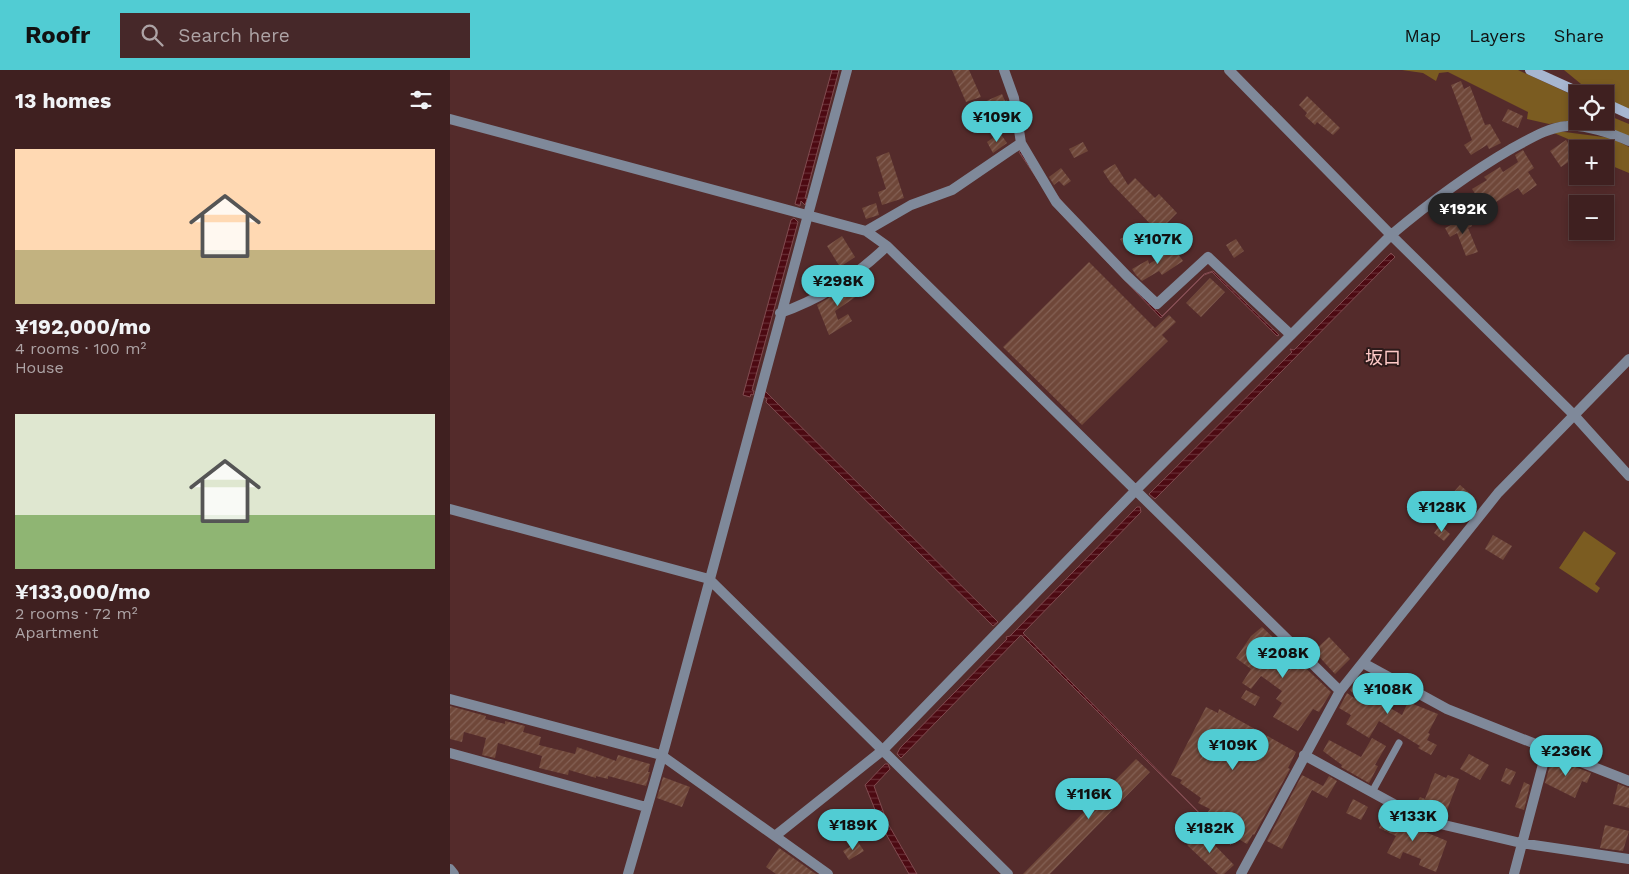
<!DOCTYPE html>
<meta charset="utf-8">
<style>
:root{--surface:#3f2020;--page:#462829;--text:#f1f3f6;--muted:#ada3a5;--line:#583e3e;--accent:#51ccd3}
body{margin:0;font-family:"Work Sans","Noto Sans JP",sans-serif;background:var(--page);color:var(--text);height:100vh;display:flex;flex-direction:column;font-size:19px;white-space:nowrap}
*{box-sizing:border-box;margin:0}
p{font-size:16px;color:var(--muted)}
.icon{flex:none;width:28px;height:28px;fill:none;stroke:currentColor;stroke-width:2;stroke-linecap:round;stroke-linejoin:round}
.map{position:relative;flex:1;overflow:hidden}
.sheet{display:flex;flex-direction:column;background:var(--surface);width:450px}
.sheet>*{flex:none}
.controls{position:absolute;left:1119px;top:15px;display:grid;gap:10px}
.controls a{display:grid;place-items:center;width:45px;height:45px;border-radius:0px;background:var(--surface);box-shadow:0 2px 8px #0003,0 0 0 1px var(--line);font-size:25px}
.price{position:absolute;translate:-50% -42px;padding:0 11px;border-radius:18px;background:var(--accent);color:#111;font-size:16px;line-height:32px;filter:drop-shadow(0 1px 2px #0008)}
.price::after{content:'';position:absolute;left:50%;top:30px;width:15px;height:11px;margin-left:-8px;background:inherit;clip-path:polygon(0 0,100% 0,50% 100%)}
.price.selected{background:#222;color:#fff}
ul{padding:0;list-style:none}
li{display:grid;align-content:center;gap:10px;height:265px;padding:0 15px}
li span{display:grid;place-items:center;height:155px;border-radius:0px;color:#555}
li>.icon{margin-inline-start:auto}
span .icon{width:90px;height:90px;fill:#fffc;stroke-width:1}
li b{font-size:21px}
h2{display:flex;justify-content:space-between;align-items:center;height:60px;padding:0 15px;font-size:21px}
header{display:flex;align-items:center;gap:30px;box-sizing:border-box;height:70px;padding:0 25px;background:var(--accent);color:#111}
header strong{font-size:24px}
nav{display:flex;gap:28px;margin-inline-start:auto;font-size:18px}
.search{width:350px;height:45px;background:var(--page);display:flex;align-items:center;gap:12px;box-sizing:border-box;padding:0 18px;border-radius:0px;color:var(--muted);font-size:19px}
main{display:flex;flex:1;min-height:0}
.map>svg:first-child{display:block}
</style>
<header>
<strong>Roofr</strong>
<div class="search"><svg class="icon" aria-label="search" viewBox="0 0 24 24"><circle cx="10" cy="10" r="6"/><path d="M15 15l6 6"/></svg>Search here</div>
<nav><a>Map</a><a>Layers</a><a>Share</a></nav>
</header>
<main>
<section class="sheet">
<h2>13 homes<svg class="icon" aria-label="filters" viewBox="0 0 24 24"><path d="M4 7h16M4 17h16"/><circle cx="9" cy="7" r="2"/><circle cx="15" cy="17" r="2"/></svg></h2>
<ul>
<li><span style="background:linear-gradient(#ffd9b3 65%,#c2b280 0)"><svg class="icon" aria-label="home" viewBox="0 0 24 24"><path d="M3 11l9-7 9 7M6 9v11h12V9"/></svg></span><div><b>¥192,000/mo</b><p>4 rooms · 100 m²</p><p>House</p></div></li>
<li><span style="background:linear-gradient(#dfe7d0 65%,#8fb573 0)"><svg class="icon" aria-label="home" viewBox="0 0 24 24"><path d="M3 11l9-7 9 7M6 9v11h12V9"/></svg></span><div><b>¥133,000/mo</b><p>2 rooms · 72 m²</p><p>Apartment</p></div></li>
</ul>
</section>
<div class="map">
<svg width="1179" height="804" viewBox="0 0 1179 804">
<defs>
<pattern id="water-rules" width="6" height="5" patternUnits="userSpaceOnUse" patternTransform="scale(1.25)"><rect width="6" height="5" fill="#4c0a12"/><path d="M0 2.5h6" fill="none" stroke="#672d34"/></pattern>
<pattern id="building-hatch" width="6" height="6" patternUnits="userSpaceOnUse" patternTransform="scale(1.25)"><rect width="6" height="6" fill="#6f4739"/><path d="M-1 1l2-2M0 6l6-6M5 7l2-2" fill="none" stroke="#846155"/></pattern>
</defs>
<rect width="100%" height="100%" fill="#542b2b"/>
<path fill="#7b5c21" d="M 952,0 L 1068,0 L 1127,27 L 1128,51 L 1155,51 L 1155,44 L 1179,54 L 1179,67 L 1147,54 L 1117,51 L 1099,54 L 1077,49 L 1078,42 L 998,2 L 989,3 L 986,11 L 973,3 Z
M 1114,0 L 1179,0 L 1179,39 L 1155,29 L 1155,24 L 1142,23 Z
M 1107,61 L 1161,68 L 1179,77 L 1179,103 L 1155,93 L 1155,79 L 1132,79 L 1125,72 L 1104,63 Z
M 1134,461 L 1166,483 L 1145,514 L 1150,518 L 1147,523 L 1109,498 Z"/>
<path fill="url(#water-rules)" stroke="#814b50" d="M 382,0 L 389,0 L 355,128 L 357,129 L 355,135 L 351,131 L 350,136 L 345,134 Z
M 571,81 L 676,210 L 712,246 L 754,204 L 763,201 L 829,265 L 827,266 L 762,202 L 754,205 L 711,248 L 611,144 L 569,82 Z
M 344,148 L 348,152 L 302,320 L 304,321 L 303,325 L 301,324 L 300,327 L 293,325 L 341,150 Z
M 941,183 L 945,187 L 705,429 L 699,424 L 842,282 L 840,279 L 844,280 Z
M 315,321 L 548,552 L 543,556 L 316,332 L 317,329 L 314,327 Z
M 687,437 L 690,437 L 691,442 L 573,563 L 781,775 L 571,565 L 451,688 L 447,684 L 450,678 L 557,569 L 556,567 L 560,566 Z
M 435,694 L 438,694 L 440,699 L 424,716 L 437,752 L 467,804 L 459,804 L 432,757 L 415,715 Z"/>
<path fill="url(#building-hatch)" d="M 502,0 L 519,0 L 531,27 L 516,32 Z
M 1011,11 L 1014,19 L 1020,16 L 1035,55 L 1040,54 L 1051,73 L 1039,79 L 1037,75 L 1021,85 L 1014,75 L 1022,70 L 1001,15 Z
M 552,24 L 555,31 L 557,30 L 560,47 L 543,54 L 534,32 Z
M 857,26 L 890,58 L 883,65 L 867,52 L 865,55 L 855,46 L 857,43 L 849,35 Z
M 1058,39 L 1073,46 L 1068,58 L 1052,51 Z
M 550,63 L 557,73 L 543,83 L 537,72 Z
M 1116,70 L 1127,86 L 1111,97 L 1100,81 Z
M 633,72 L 638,81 L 624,88 L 619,79 Z
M 1073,80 L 1084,98 L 1078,102 L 1087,115 L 1073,125 L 1068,118 L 1035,139 L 1022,119 L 1037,110 L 1034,107 L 1050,97 L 1053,102 L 1068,92 L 1065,85 Z
M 439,82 L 454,128 L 432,135 L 428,122 L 436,119 L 426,87 Z
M 665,94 L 678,115 L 685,108 L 705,128 L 709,124 L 727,143 L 708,162 L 660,112 L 653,101 Z
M 611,98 L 621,111 L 614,116 L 609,111 L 604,115 L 599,107 Z
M 426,133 L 429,145 L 416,149 L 412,138 Z
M 1017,147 L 1022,156 L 1018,158 L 1028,182 L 1016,186 L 1007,163 L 1000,167 L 995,158 Z
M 686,161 L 692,173 L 677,181 L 670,169 Z
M 392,166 L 405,187 L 390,197 L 377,176 Z
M 786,169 L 794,181 L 784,188 L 776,175 Z
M 724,178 L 733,191 L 712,205 L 709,201 L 692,211 L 686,205 L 682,199 L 698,190 L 699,194 Z
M 639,192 L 705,258 L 719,245 L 726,252 L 712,265 L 718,271 L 632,355 L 553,277 Z
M 373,207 L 377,213 L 360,223 L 357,219 Z
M 760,208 L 775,222 L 751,247 L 736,233 Z
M 406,211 L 413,222 L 385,241 L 388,250 L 398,244 L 402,251 L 379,265 L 367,235 Z
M 1010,415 L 1025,428 L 1015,439 L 1000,426 Z
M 990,455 L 1000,464 L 994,471 L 984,463 Z
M 1043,465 L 1062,476 L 1053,490 L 1035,479 Z
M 812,557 L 881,622 L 869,642 L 863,639 L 848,661 L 823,647 L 832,633 L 826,629 L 832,621 L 811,606 L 801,619 L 792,613 L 801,599 L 786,588 L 801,566 Z
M 879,567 L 900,589 L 885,604 L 864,581 Z
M 922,607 L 943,620 L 935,635 L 952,645 L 958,632 L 988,644 L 978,663 L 980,664 L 977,670 L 987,675 L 981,685 L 968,678 L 970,676 L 965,673 L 929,651 L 919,668 L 896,654 L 901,645 L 889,638 L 896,625 L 897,623 L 904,628 L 905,626 L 900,620 L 905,613 L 914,620 Z
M 796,620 L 810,627 L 805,636 L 791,628 Z
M 0,636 L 36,646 L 35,649 L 55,654 L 55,651 L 75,656 L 73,662 L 91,667 L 89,675 L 125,684 L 127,677 L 166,691 L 168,685 L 200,694 L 198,702 L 200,702 L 196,716 L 158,706 L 158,709 L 146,706 L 146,708 L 119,700 L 118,705 L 89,698 L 92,686 L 48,673 L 45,688 L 32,685 L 36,668 L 14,662 L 12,672 L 0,669 Z
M 756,637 L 768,643 L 769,639 L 846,682 L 838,698 L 840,699 L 804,765 L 803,764 L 797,774 L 778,763 L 780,759 L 767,753 L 769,749 L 757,743 L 760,739 L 748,733 L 751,728 L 730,713 L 732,710 L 721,705 Z
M 922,668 L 936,676 L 925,695 L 928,696 L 919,713 L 891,697 L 892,695 L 873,681 L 879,670 L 911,687 Z
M 1019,684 L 1039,695 L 1030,710 L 1010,699 Z
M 1102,688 L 1141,703 L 1137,713 L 1132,711 L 1125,728 L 1095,713 Z
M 686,689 L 700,702 L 643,760 L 600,804 L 573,804 Z
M 1056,698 L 1066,702 L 1060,715 L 1051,711 Z
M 985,703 L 996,708 L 998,705 L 1009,709 L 994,748 L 975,744 L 964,737 L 970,727 L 975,729 Z
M 852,705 L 873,716 L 879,706 L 887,711 L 877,728 L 862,720 L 832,779 L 817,771 Z
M 213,707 L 240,717 L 232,737 L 207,728 Z
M 1074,712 L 1080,715 L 1074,740 L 1065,737 Z
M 1168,714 L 1179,718 L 1179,738 L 1163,734 Z
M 903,729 L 918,737 L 911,750 L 896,743 Z
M 936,738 L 951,746 L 949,751 L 997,771 L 986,802 L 969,795 L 971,789 L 953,782 L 950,789 L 937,783 L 946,766 L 929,758 Z
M 1155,755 L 1179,761 L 1173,781 L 1150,778 Z
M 751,761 L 784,795 L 774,804 L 768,804 L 737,775 Z
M 408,772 L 414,781 L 399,790 L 393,781 Z
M 329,778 L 366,804 L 326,804 L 316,797 Z"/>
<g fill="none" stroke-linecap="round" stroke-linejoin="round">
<path stroke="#7f899a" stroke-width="7" d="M 922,722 L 949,673"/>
<path stroke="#7f899a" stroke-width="10" d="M 554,0 L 564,28 L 571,73 L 606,132 L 677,206 L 707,234 L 758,187 L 841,265
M 779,0 L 941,165 L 1124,345 L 1179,406
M 0,49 L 416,161 L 437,176 L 890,621
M 416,161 L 461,135 L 502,120 L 571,73
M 330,243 C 371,229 406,206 437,176
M 0,439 L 259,509 L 558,804
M 913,593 L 997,639 L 1179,711
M 0,629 L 211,685 L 378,804
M 0,683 L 196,737
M 854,685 L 973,750 L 1071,773 L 1179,789
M 325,766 L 433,680 L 685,421 L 941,165 C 979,133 1018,104 1061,79 C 1080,69 1096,58 1117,56 C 1134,54 1164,64 1179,71
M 0,799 L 4,804
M 178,804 L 215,676 L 397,0
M 791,804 L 890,621 L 1048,423 L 1179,289
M 1064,804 L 1097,679"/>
<path stroke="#a7b6d0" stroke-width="10" d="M 1080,0 L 1133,24
M 1155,33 L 1179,44"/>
</g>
<g text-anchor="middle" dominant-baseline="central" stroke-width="4" stroke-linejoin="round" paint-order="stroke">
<g font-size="18" fill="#fec9c7" stroke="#2d1a1a">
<text x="933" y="287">坂口</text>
</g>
</g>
</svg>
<div class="controls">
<a><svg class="icon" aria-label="locate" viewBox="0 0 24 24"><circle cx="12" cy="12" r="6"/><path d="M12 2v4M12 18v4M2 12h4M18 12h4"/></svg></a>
<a>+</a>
<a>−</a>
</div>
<b class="price" style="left:547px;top:73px">¥109K</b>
<b class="price selected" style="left:1013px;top:165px">¥192K</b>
<b class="price" style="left:708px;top:195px">¥107K</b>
<b class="price" style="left:388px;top:237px">¥298K</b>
<b class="price" style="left:992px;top:463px">¥128K</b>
<b class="price" style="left:833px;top:609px">¥208K</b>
<b class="price" style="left:938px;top:645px">¥108K</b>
<b class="price" style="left:783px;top:701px">¥109K</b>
<b class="price" style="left:1116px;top:707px">¥236K</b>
<b class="price" style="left:639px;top:750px">¥116K</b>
<b class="price" style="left:963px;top:772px">¥133K</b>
<b class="price" style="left:403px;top:781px">¥189K</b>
<b class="price" style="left:760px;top:784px">¥182K</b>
</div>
</main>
